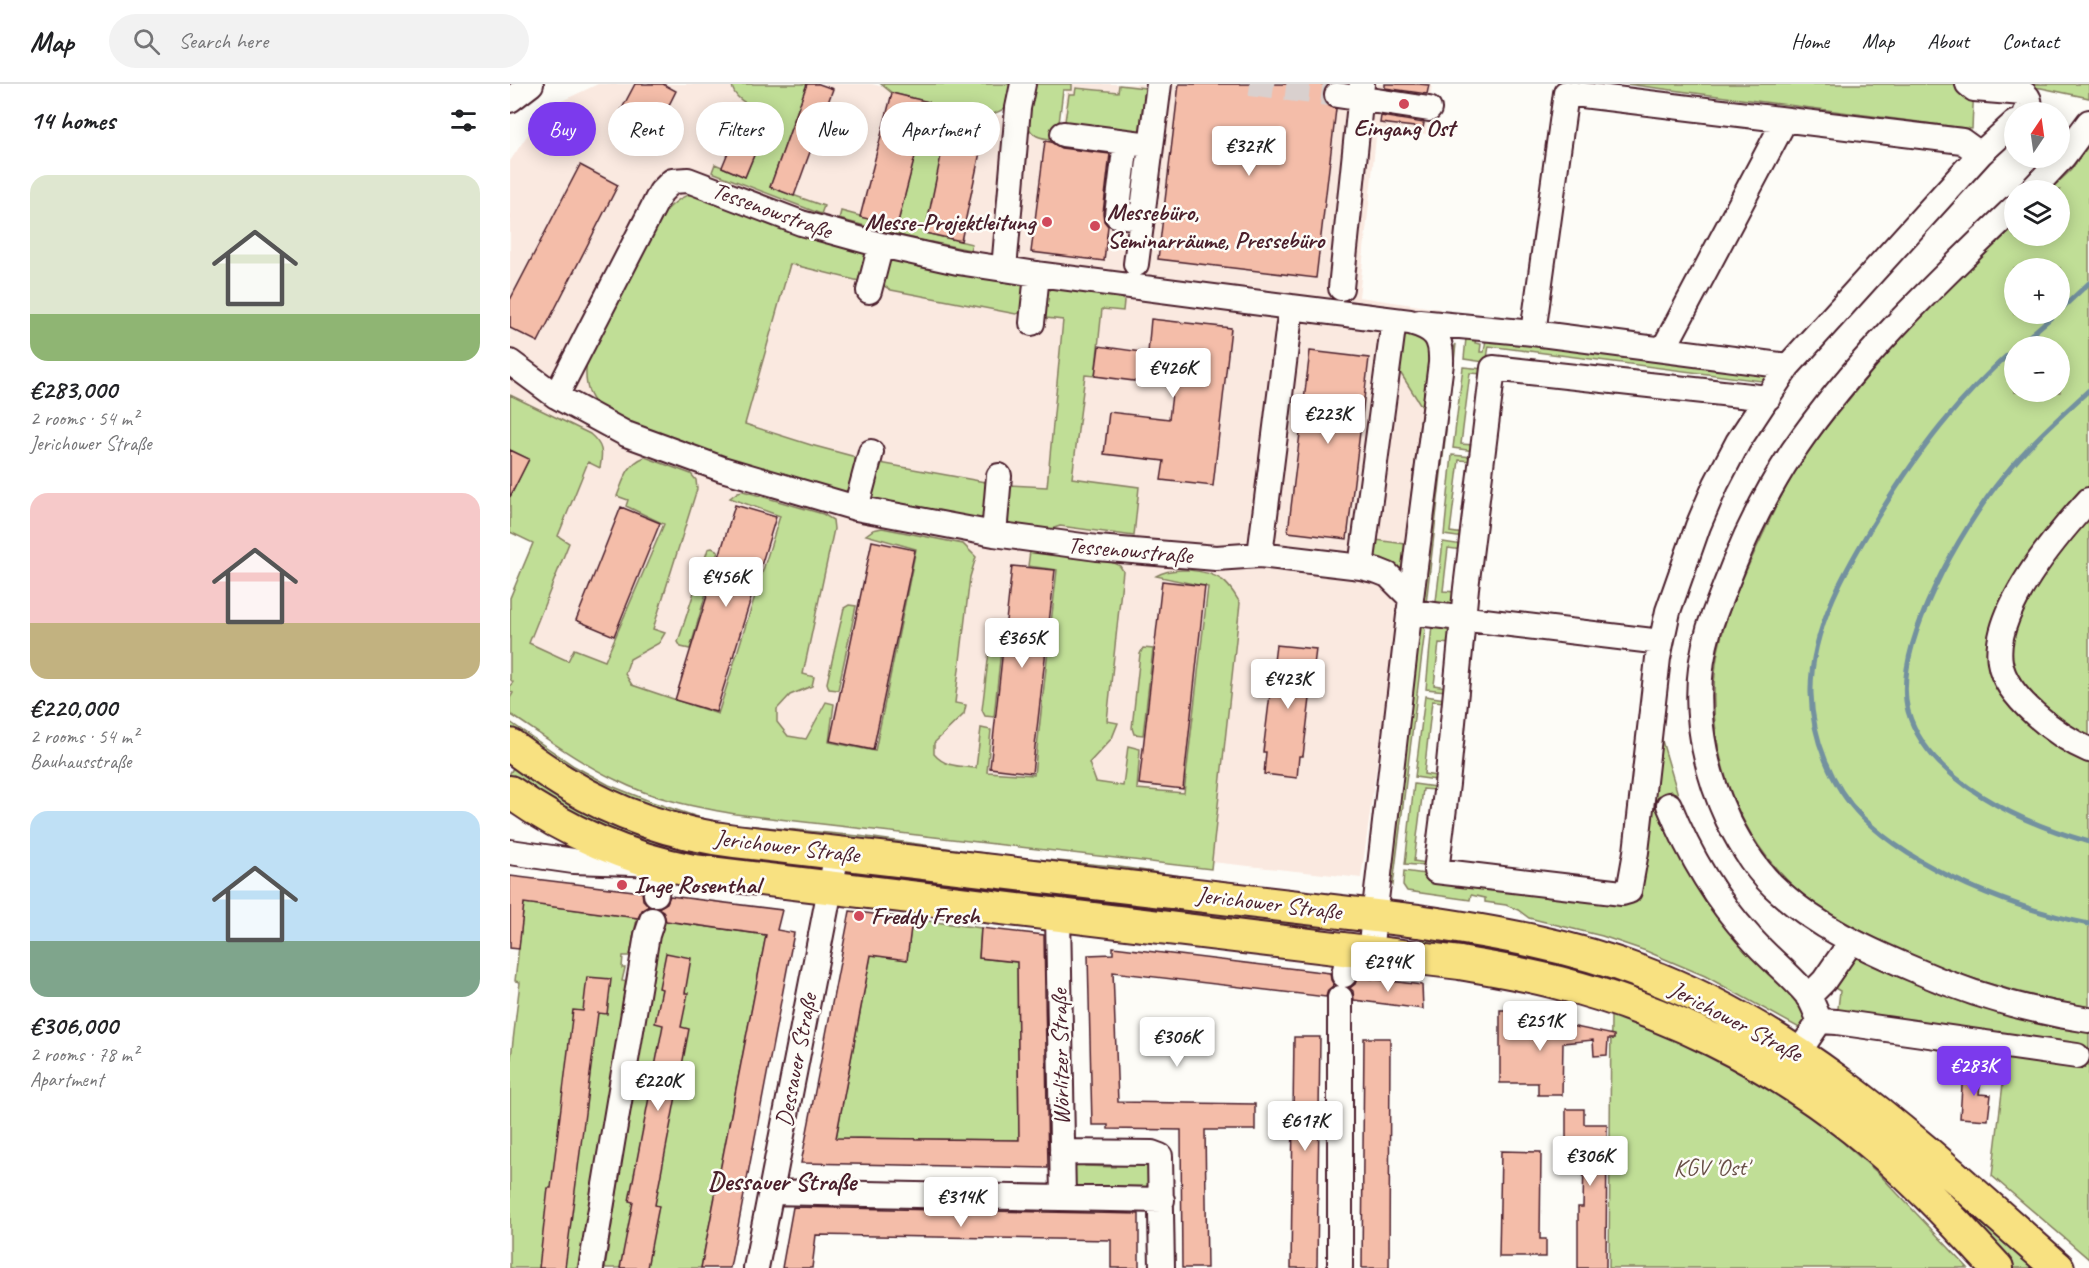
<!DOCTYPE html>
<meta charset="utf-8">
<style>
:root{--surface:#fff;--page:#f2f2f2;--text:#202124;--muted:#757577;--line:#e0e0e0;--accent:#7c3aed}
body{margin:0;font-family:Caveat,sans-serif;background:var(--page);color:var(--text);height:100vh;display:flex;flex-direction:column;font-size:22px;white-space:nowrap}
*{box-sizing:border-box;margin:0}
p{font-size:20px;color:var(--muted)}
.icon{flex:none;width:33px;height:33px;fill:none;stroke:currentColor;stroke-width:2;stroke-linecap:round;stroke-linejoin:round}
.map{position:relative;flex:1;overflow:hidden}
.sheet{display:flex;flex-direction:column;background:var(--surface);width:510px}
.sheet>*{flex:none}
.guide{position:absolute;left:18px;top:18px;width:570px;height:54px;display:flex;gap:12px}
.needle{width:39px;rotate:13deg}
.fabs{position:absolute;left:1494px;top:18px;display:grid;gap:12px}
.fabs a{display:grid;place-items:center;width:66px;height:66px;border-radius:50%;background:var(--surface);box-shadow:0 3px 15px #0003;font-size:30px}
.price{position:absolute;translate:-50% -51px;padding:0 14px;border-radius:6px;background:#fff;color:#222;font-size:20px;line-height:39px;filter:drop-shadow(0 2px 3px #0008)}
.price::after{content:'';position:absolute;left:50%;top:36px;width:18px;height:14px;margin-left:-9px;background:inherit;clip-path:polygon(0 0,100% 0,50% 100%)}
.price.active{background:var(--accent);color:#fff}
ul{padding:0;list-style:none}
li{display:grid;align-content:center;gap:12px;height:318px;padding:0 30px}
li span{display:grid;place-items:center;height:186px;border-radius:18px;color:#555}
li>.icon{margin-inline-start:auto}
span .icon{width:108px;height:108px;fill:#fffc;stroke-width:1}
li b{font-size:26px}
h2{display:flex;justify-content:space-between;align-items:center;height:72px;padding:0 30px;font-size:26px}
.tag{padding:0 21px;border-radius:27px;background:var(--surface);box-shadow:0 3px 15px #0003;font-size:21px;line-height:54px}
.tag.active{background:var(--accent);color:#fff}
header{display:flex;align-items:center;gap:36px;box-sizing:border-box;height:84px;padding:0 30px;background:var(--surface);border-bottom:2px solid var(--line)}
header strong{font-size:28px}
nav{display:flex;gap:33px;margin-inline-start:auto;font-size:21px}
.search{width:420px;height:54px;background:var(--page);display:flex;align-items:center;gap:15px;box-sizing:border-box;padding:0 21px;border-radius:33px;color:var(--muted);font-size:22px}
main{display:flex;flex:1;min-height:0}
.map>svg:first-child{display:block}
</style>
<header>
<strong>Map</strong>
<div class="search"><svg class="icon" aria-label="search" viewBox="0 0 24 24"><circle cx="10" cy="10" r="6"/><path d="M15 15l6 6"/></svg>Search here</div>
<nav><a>Home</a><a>Map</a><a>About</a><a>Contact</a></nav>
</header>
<main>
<section class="sheet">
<h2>14 homes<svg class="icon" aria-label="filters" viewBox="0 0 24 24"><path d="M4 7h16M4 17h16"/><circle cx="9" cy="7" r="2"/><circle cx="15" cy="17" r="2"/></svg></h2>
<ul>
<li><span style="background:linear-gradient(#dfe7d0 75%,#8fb573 0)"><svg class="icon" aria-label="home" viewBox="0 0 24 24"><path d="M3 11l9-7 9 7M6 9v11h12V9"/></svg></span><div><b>€283,000</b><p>2 rooms · 54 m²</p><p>Jerichower Straße</p></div></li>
<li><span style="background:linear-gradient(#f6c9c9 70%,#c2b280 0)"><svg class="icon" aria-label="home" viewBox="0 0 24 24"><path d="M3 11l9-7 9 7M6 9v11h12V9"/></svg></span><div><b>€220,000</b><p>2 rooms · 54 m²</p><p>Bauhausstraße</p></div></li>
<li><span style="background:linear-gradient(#bfe0f5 70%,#7fa58c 0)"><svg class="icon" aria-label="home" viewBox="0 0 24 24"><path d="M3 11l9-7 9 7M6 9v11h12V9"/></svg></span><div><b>€306,000</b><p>2 rooms · 78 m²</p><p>Apartment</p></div></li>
</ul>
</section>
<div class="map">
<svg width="1579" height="1184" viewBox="0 0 1579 1184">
<rect width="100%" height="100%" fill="#fdfcf7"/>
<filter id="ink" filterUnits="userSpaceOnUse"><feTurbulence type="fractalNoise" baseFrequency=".0167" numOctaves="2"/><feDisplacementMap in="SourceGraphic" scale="12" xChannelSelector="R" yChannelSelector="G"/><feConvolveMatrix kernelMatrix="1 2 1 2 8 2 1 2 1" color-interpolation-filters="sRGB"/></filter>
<g filter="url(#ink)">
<path fill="#fae9e0" d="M 88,0 L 362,0 L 551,46 L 557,0 L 922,0 L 916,50 L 867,44 L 849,213 L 930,225 L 851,794 L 235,728 L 0,624 L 0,514 L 23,459 L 0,448 L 0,77 L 35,25 Z"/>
<path fill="#c0de96" stroke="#857e60" stroke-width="1.5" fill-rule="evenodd" d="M 222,0 L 297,0 L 260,103 L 314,122 L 311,130 L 202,88 L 205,80 L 235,93 L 261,30 C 247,23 223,19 222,0 Z
M 371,0 L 506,0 C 499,18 499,27 478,31 L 415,149 L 462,160 L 460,166 L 397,153 L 329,135 L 331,127 L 387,142 L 418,18 L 382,9 Z
M 526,0 L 562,0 L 562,6 L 553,6 L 547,56 C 533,54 523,55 517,40 L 523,4 Z
M 1116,0 L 1464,0 L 1462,45 Z
M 1489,0 L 1579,0 L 1579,14 L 1531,4 Z
M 609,1 L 635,4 L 629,52 L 554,44 L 559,10 L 565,10 L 566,4 L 608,8 Z
M 1579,61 L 1579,409 L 1486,574 L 1579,671 L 1579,923 C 1497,909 1417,883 1344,843 C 1319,829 1295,815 1276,795 C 1221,739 1196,658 1206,580 C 1211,540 1229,502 1246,465 C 1258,440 1269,414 1283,391 C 1298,366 1317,342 1336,319 C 1365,283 1395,247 1428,215 C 1452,190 1479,167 1504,143 L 1504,152 L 1550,152 L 1550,106 L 1540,106 L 1561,86 ZM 1504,184 L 1550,184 L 1550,230 L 1504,230 ZM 1504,262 L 1550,262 L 1550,308 L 1504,308 Z
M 192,108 L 203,118 L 310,157 L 317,155 L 361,167 L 357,193 L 349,197 L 280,180 L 235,340 L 301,361 L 342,372 L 349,380 L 342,411 L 245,387 L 101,334 C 79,317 73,303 77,275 L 154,129 C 166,116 174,110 192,108 Z
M 376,172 L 518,201 L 515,227 L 506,230 L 381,206 L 374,202 L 370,196 Z
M 533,203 L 610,208 L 614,217 L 613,227 L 592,225 L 585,292 L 575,291 L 562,394 L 629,403 L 624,452 L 550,442 L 535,447 L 495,442 L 498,401 L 537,403 L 553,236 L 536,234 L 532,230 Z
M 893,247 L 914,254 L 921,267 L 901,469 L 891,489 L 859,473 L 866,456 L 895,460 L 912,323 L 888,285 Z
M 956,254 L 966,255 L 965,259 L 971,260 L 970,268 L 974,268 L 976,255 L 1255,288 L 1259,291 L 1259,298 L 979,262 L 977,274 L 975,274 L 974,278 L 954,275 Z
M 946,260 L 916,520 L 912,521 L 941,269 Z
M 953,283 L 974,285 L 973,290 L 960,289 L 951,360 L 964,361 L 964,367 L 943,364 Z
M 0,311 L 80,350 C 93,361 93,368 90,384 L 78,378 L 48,452 L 59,459 L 19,559 L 58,577 L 64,565 L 95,577 L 154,440 L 116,422 L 118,416 L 107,412 C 114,395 117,380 135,373 L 181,390 L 186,396 L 187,405 L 143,545 L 155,549 L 149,559 L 120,575 L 115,590 L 122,601 L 208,630 L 270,432 L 220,414 L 228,408 L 233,407 L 313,430 L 323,436 L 324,445 L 293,590 L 304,593 L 302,602 L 280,611 L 267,625 L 267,638 L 278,652 L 296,655 L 316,618 L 324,620 L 319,658 L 365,667 L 406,465 L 356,451 L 363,446 L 372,444 L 453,460 L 466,473 L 460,493 L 445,619 L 456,621 L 454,630 L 424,659 L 424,670 C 435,683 449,682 466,684 L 471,644 L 481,646 L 477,688 L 524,691 L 547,486 L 518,482 L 520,467 L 599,477 L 610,482 L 613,487 L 597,637 L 608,639 L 602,654 L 579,679 L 586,698 L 613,702 L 618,662 L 630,665 L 627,705 L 674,709 L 698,503 L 646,492 C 662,482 696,485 712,496 C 720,501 725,511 730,519 L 701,785 L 225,730 C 185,723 143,715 106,696 C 68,678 35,653 0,630 L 0,614 L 3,609 L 0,607 L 0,602 L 3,598 L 0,595 L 0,514 L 23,459 L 0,448 L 0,413 L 19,375 L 0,366 Z
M 942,371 L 963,373 L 963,377 L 949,376 L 940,448 L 954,450 L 954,454 L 934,451 Z
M 370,379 L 475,398 L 479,401 L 476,436 L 359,418 Z
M 1579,430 L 1579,655 C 1553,639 1512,614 1503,583 C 1489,539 1552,462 1579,430 Z
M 933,458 L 953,461 L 952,466 L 938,464 L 933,507 L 947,508 L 945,524 L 925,526 Z
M 202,464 L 208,467 L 180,565 L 171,563 L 168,558 L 198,465 Z
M 339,521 L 346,522 L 328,606 L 319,605 L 317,599 L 334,524 Z
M 913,541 L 915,546 L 883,801 L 880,795 L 909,544 Z
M 922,541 L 942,544 L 942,560 L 929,559 L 924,601 L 937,603 L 936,607 L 916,605 Z
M 484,546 L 493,547 L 484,633 L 475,632 L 472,626 L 481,552 Z
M 633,564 L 643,565 L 633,651 L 624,650 L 622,644 L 630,570 Z
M 915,612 L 935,615 L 935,618 L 922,617 L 914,690 L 927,692 L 926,696 L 905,693 Z
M 0,638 L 64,682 L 99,701 L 142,718 L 197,736 L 223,740 L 349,752 L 503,773 L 603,782 L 691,795 L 686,799 L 225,744 L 173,734 L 98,707 L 0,645 Z
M 1147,640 L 1169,714 L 1167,714 L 1162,707 L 1149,711 L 1151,728 L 1284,910 C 1291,923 1299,932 1293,946 L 1195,892 L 1136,867 L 1092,852 L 1019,834 L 1008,826 L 996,821 L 975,818 L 975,814 L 961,811 L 960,816 L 897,807 L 893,801 L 894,787 L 915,790 L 915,793 L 1127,815 Z
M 6,679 L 265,776 L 265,780 L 256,788 L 106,754 L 0,695 L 0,689 Z
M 904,700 L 925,703 L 925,706 L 913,705 L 904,777 L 917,779 L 916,782 L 895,780 Z
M 337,783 L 814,835 L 812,845 L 654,826 L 611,824 L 337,797 L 334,786 Z
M 14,819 L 127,834 L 120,872 L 113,872 L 112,884 L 115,884 L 112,897 L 118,898 L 72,1184 L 0,1184 L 0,982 L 10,898 L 5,897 Z
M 402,835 L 471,844 L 469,874 L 507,878 L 509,1056 L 326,1054 L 361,871 L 397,876 Z
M 148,836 L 256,851 L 191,1184 L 95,1184 L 145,866 Z
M 913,847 L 1076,879 L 1253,957 L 1534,1184 L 1501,1184 L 1286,992 L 911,864 Z
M 1349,871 L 1579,940 L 1579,1175 L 1482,1092 L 1497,966 L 1327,933 L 1330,907 L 1318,900 L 1340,876 Z
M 1101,929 L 1141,944 L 1228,983 L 1305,1034 L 1369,1090 L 1458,1184 L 1099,1184 Z
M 575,1076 L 575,1082 L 605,1083 L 605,1077 L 632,1077 L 640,1082 L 639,1107 L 563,1104 L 563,1078 Z"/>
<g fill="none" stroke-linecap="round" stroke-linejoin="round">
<path stroke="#73919f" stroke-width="5" d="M 1550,226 L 1579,199
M 1508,262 L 1545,230
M 1504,265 C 1447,316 1410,365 1370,429 C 1337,482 1300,545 1301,609 C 1302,653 1321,702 1352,733 C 1406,787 1505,825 1579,840
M 1579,306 C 1550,333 1518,361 1493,393 C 1453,442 1381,563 1398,627 C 1418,698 1515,740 1579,758"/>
</g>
<path fill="#f4bda9" stroke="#4a1f2b" stroke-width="1.5" d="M 125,0 L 153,0 L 166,7 L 142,55 L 106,36 Z
M 297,0 L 309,0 L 323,5 L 284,112 L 260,103 Z
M 669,0 L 819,0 L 813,8 L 814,16 L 819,22 L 826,25 L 806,194 L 648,175 Z
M 875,0 L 908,0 L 919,1 L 917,10 L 875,4 Z
M 382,9 L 419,18 L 387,142 L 350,133 Z
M 238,20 L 261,30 L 235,93 L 212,83 Z
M 441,23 L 478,31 L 451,157 L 415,149 Z
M 39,28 L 76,47 L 70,59 L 34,39 Z
M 871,32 L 914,39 L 913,44 L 870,39 Z
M 535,57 L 541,58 L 551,64 L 600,70 L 593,129 L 594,137 L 598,142 L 594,177 L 521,168 Z
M 70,81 L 108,101 L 28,258 L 0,244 L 0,216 Z
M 641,235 L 721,244 L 703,402 L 651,396 L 654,377 L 594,370 L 599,328 L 659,335 L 663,302 L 585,292 L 589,262 L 638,269 Z
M 800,267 L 859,274 L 837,455 L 778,448 Z
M 0,366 L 19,375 L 0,413 Z
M 225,421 L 266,433 L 206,628 L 165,616 Z
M 111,423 L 150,439 L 104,552 L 66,536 Z
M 362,457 L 405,466 L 363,666 L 320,657 Z
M 502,482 L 545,486 L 522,689 L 480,684 Z
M 652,497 L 695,502 L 673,705 L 629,700 Z
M 766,561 L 806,565 L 793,672 L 789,672 L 787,694 L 754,690 L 756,668 L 753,668 Z
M 0,792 L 132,808 L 133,816 L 139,822 L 132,826 L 128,834 L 14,819 L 9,865 L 0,864 Z
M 160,812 L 272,826 L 267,846 L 284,849 L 220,1184 L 191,1184 L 256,851 L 156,837 L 153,827 L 148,824 L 157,819 Z
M 340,827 L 402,835 L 397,876 L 361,871 L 326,1054 L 509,1056 L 507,878 L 469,874 L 471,844 L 534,851 L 538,1084 L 291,1079 Z
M 603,863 L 820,889 L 821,896 L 824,901 L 818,906 L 816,913 L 603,888 L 608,1018 L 745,1020 L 745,1046 L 695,1046 L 697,1184 L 672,1184 L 671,1046 L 598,1045 L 598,1041 L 582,1041 L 578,871 L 603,870 Z
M 156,869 L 181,874 L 175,909 L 178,909 L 171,943 L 179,945 L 145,1121 L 149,1122 L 137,1184 L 110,1184 L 123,1118 L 119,1117 L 153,941 L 145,939 L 152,905 L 149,904 Z
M 77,893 L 101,895 L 97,930 L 88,929 L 55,1184 L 29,1184 L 38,1104 L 41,1104 L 63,926 L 73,927 Z
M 848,893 L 912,901 L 913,925 L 844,916 L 843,907 L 840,904 L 845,900 Z
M 990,926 L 1006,926 L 1006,940 L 1056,941 L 1104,951 L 1104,955 L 1098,955 L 1097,971 L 1084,972 L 1083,956 L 1053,959 L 1052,1011 L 1028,1011 L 1028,999 L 990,999 Z
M 784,953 L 810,953 L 807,1184 L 781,1184 Z
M 854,954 L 880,954 L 879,1184 L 852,1184 Z
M 1453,986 L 1472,987 L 1469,1010 L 1481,1011 L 1478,1036 L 1450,1034 Z
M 1056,1025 L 1074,1025 L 1074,1040 L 1097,1040 L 1096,1184 L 1068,1184 L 1068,1123 L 1073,1123 L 1074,1075 L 1056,1075 Z
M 991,1067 L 1031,1068 L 1030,1155 L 1036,1155 L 1036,1173 L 989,1173 Z
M 283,1123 L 629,1130 L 629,1184 L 601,1184 L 601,1156 L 306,1151 L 302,1184 L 272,1184 Z"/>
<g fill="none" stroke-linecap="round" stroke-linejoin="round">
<path stroke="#d9d0ce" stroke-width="24" stroke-dasharray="24 12" stroke-linecap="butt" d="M 740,0 L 827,11"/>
<g stroke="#4a1f2b" stroke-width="28">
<path id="minor" d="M 1458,0 L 1464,5 L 1513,9 C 1521,14 1521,21 1516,28
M 827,11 L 919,25
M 0,16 L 21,0
M 553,50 L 632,60
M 616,58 L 607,131 L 632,134
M 1522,106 L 1553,73 L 1579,38
M 1504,124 C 1425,200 1345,276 1283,367 C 1260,402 1240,441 1224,480 C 1216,501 1206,523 1199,545 C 1180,609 1190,676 1218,736 C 1232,764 1248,790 1272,810 C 1309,843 1352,863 1396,882 C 1454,908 1516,927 1579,936
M 626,180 L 649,0
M 494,185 L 508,24 L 513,0
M 831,204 L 852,0
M 359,207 L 371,161
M 781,223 L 900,238 C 925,245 932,253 931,279 L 901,514 L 860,868
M 909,238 L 1023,249 L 1278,282 L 1470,70 L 1504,39
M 522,239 L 527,190
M 1023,249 L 1056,9 L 1452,57 L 1470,70
M 1153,266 L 1275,36
M 0,278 L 46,312 L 116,350 L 212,385 L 346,424 L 484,450 L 587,464 L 706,474 L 750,471 L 851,483 L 868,487 L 878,491 L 901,514
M 46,312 L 151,108 L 162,97 L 178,96 L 291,139 L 371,161 L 448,178 L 527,190 L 781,223 L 750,471
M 1258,314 L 983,284 L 956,504 L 937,700 L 926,787 L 1112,809 L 1119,807 L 1126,768 L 1148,574 L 1158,527 L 1188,442 L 1206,400 L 1228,358 L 1278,282
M 1579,416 C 1547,451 1482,527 1490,578 C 1495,613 1549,653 1579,666
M 346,424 L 361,368
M 484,450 L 489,392
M 851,483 L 884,236
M 899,528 L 1151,558
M 1159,721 C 1179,770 1204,814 1240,853 C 1258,874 1281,891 1298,912 C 1303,919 1306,929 1310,937
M 0,768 L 63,777 L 151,780 L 146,810
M 548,831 L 553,1114
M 834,891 L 839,866
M 1298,913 L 1314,897 L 1341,858
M 1288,969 L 1310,937 L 1327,938 L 1567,972
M 552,1068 L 642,1069 L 650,1072 L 652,1184
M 260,1108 L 652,1116
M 81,1184 L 137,851 L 142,836
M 246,1184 L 327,769
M 830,1184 L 830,914"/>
</g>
<g stroke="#4a1f2b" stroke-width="36">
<path id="major" d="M 0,661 C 19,675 37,688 57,700 C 108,731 166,750 225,757 L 908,837 C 984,848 1060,861 1133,889 C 1297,950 1419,1071 1548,1184
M 0,708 C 56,748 116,774 183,787 L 950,879 C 983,885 1016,890 1049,899 C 1155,926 1257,976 1344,1045 C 1396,1086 1442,1135 1487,1184"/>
</g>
<use href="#minor" stroke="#fdfcf7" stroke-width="24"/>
<use href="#major" stroke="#f8e181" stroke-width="32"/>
</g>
</g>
<g fill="#d1495b" stroke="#fdfcf7" stroke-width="2">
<circle cx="894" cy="20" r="6"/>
<circle cx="537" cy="138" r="6"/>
<circle cx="585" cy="142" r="6"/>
<circle cx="112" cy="801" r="6"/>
<circle cx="349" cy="832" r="6"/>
</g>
<g text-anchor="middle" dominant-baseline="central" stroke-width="5" stroke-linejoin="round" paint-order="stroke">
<g font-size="24" font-weight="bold" fill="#4a1f2b" stroke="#fdfcf7" text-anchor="start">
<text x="894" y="44" text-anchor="middle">Eingang Ost</text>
<text x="597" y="128">Messebüro,<tspan x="597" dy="28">Seminarräume, Pressebüro</tspan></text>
<text x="525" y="138" text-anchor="end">Messe-Projektleitung</text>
<text x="124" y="801">Inge Rosenthal</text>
<text x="361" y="832">Freddy Fresh</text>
</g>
<g font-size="24" fill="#4a1f2b" stroke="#fdfcf7">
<text transform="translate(262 126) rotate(20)">Tessenowstraße</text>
<text transform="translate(620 466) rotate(5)">Tessenowstraße</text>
<text transform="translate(277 762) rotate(7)">Jerichower Straße</text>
<text transform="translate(759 819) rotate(7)">Jerichower Straße</text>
<text transform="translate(1226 937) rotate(28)">Jerichower Straße</text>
<text transform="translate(550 973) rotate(-91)">Wörlitzer Straße</text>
<text transform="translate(286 976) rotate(-79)">Dessauer Straße</text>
</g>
<g font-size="24" fill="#684f46" stroke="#fdfcf7">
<text x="1201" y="1083">KGV 'Ost'</text>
</g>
<g font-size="26" font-weight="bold" fill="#4a1f2b" stroke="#fdfcf7">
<text x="272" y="1097">Dessauer Straße</text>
</g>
</g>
</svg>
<div class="fabs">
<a><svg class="needle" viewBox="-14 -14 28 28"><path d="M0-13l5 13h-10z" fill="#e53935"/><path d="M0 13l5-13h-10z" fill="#757577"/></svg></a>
<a><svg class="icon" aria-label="layers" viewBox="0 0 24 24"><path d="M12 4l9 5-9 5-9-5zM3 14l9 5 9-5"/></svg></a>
<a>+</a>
<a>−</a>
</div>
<b class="price" style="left:739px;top:93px">€327K</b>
<b class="price" style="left:663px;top:315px">€426K</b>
<b class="price" style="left:818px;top:361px">€223K</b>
<b class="price" style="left:216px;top:524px">€456K</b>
<b class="price" style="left:512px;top:585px">€365K</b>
<b class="price" style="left:778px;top:626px">€423K</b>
<b class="price" style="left:878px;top:909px">€294K</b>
<b class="price" style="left:1030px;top:968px">€251K</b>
<b class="price" style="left:667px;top:984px">€306K</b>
<b class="price active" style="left:1464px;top:1013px">€283K</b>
<b class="price" style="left:148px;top:1028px">€220K</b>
<b class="price" style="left:795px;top:1068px">€617K</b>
<b class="price" style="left:1080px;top:1103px">€306K</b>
<b class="price" style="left:451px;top:1144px">€314K</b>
<div class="guide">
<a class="tag active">Buy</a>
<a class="tag">Rent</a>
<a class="tag">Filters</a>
<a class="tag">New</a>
<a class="tag">Apartment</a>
</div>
</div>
</main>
